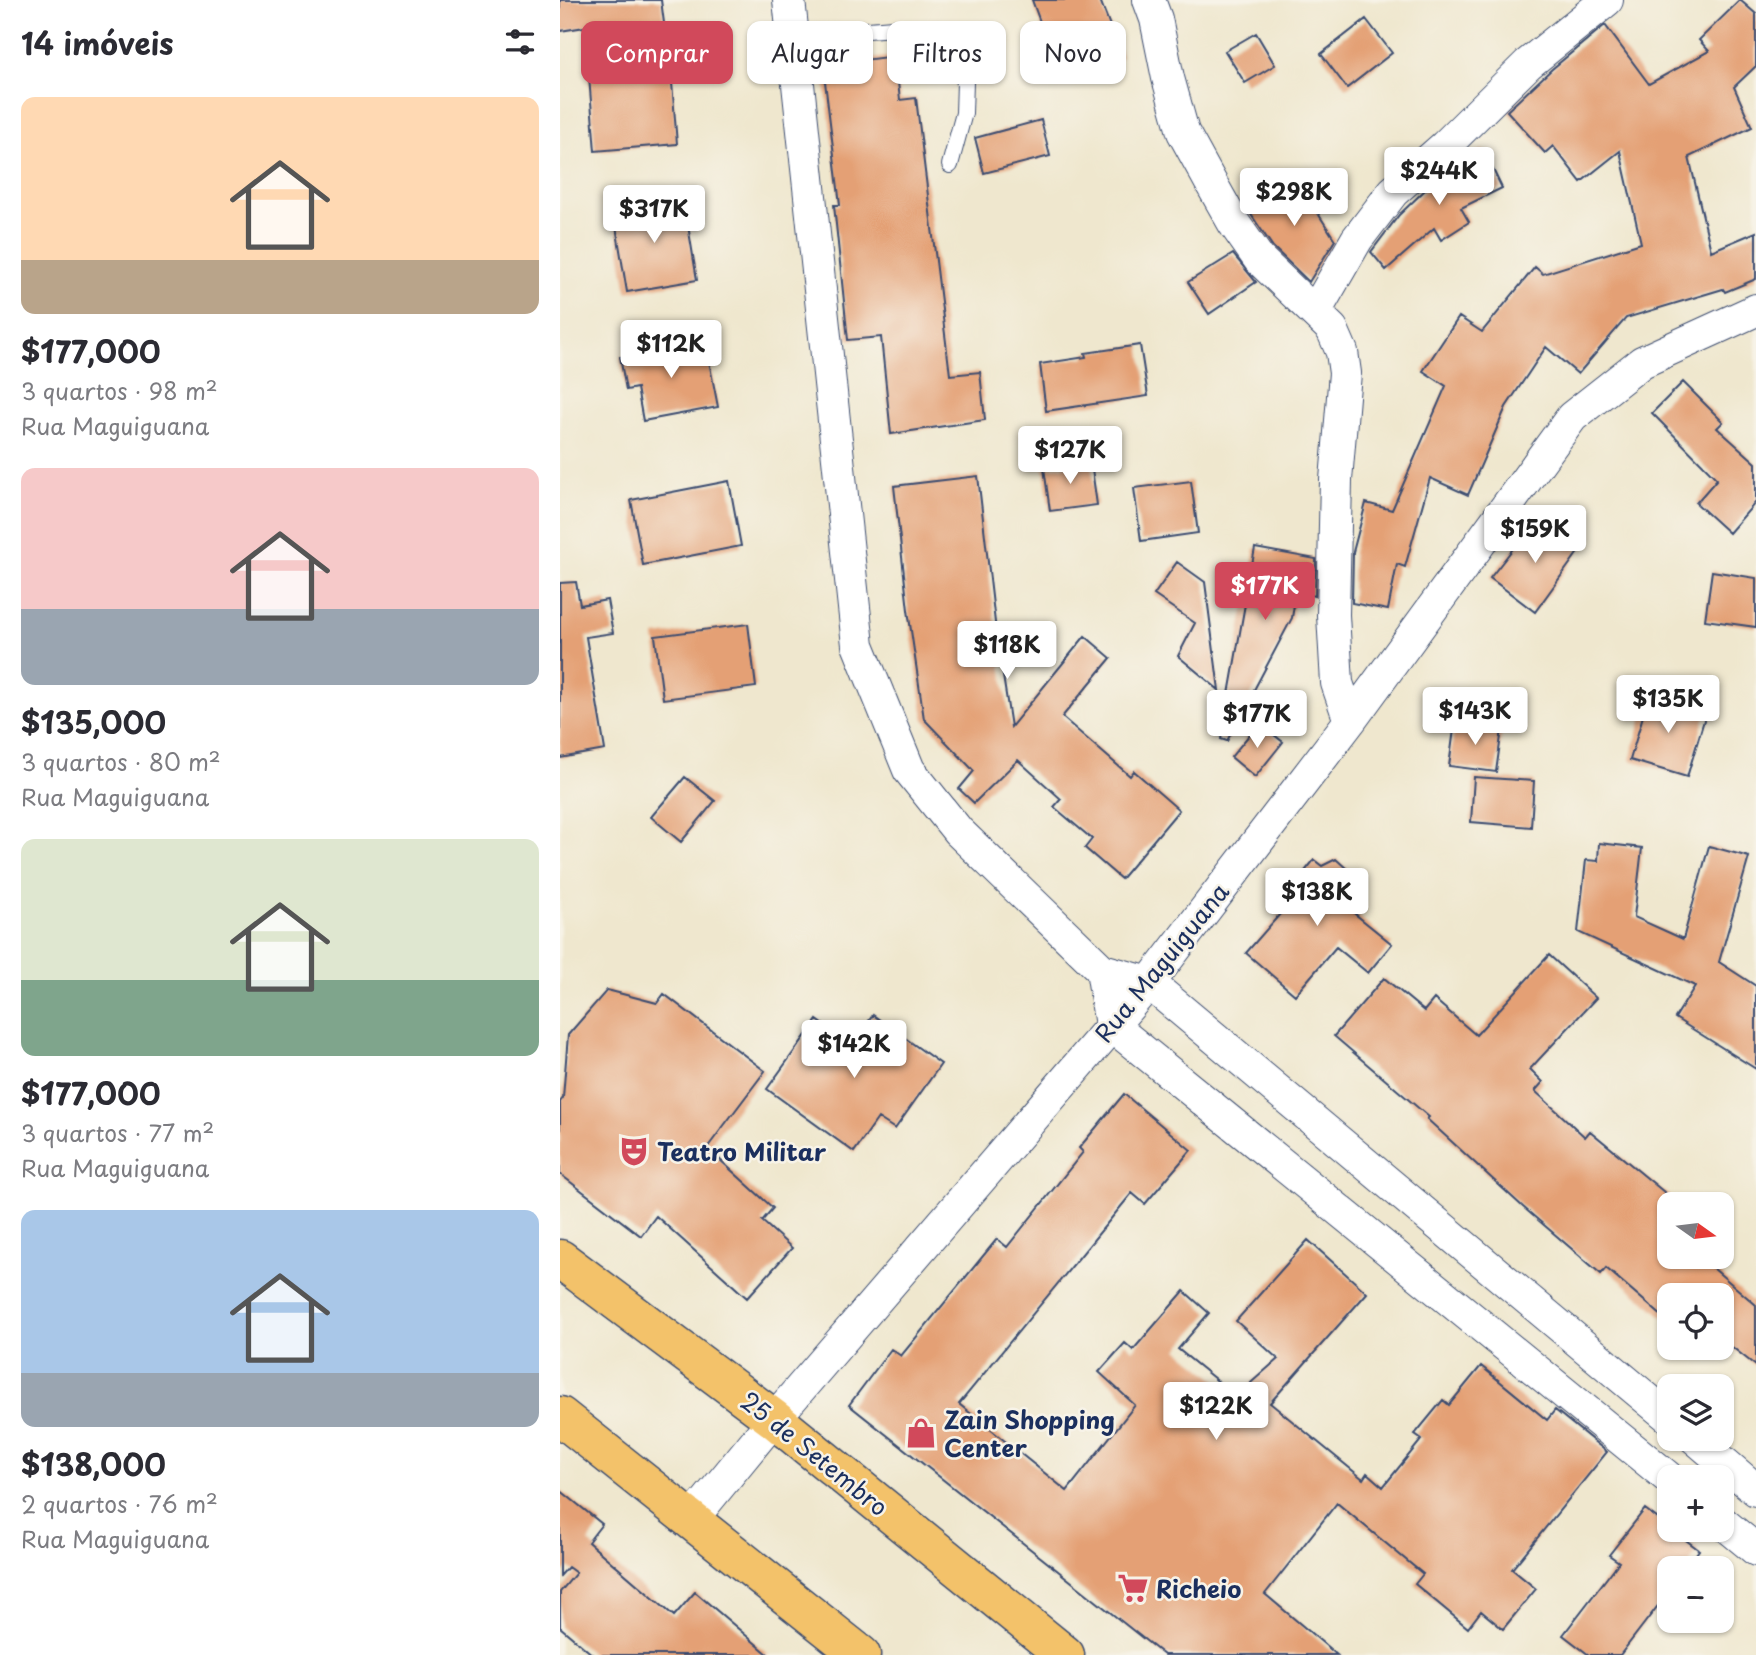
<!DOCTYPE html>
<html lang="pt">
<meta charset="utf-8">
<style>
:root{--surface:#fff;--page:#f2f2f3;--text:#2b2b33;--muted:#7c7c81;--accent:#d1495b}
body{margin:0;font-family:"Playpen Sans",sans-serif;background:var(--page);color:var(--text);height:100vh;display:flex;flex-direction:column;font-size:26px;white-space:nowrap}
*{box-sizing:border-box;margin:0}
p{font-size:23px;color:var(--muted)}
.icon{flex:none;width:38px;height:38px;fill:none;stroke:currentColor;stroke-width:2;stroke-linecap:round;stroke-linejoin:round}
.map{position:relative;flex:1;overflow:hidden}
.panel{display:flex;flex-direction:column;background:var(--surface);width:560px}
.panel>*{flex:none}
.hud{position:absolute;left:21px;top:21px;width:665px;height:63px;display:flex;gap:14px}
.needle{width:46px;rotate:104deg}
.fabs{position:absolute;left:1097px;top:1192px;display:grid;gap:14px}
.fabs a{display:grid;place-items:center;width:77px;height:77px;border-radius:14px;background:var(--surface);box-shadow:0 2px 5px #0004;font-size:35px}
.price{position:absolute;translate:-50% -60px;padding:0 16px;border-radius:7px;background:#fff;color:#222;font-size:23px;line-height:46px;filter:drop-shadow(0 2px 4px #0008)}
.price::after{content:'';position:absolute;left:50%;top:42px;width:21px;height:16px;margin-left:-10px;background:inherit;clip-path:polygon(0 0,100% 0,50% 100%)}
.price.on{background:var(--accent);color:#fff}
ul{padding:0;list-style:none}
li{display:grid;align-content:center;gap:14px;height:371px;padding:0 21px}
li span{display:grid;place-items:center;height:217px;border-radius:14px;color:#555}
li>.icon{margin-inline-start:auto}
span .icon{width:126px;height:126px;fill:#fffc;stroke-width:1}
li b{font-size:30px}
h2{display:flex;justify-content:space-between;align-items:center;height:84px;padding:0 21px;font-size:30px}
.tag{padding:0 24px;border-radius:14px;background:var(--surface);box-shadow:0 2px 5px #0004;font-size:24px;line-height:63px}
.tag.on{background:var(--accent);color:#fff}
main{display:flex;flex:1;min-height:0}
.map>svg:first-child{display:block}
</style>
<main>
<section class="panel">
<h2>14 imóveis<svg class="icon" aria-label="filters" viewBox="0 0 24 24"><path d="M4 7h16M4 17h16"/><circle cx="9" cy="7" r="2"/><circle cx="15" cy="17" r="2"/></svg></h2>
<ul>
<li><span style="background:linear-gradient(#ffd9b3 75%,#b9a48a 0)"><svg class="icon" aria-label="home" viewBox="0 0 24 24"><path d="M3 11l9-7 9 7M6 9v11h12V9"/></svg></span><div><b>$177,000</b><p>3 quartos · 98 m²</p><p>Rua Maguiguana</p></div></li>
<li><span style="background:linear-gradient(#f6c9c9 65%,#9aa5b1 0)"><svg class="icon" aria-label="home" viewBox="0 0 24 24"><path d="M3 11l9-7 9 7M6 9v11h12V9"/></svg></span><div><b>$135,000</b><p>3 quartos · 80 m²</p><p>Rua Maguiguana</p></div></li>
<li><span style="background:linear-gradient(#dfe7d0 65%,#7fa58c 0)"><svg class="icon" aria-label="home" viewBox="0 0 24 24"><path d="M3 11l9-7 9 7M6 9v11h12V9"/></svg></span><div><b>$177,000</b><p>3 quartos · 77 m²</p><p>Rua Maguiguana</p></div></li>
<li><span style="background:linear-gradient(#a9c7e8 75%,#9aa5b1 0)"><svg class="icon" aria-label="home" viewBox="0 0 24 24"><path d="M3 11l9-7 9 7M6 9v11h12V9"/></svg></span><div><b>$138,000</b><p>2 quartos · 76 m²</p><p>Rua Maguiguana</p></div></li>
</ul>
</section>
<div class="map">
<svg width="1196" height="1655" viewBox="0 0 1196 1655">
<rect width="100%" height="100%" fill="#f7f3e8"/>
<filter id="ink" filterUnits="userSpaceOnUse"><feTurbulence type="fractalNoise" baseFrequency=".0143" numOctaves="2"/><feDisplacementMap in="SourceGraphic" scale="14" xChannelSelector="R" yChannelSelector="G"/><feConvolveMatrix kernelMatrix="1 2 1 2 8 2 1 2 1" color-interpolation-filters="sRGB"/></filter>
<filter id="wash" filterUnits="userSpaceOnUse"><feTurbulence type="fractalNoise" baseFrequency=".00686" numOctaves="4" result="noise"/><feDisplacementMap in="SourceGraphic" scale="28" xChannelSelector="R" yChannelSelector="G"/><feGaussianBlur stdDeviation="1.57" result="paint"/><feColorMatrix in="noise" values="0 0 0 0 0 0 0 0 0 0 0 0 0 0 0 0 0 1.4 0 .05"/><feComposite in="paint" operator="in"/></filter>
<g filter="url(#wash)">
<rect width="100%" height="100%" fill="#efe7ce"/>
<g id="blocks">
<path fill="#e4a075" d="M 0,0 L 101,0 L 107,46 L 109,46 L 117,144 L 35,151 L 25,27 L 0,31 Z
M 472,0 L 540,0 L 562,57 L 496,83 L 476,33 L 483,30 Z
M 1180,0 L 1196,14 L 1196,66 L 1174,87 L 1192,127 L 1129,157 L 1151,251 L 1196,232 L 1196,279 L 1165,292 L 1163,289 L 1066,318 L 1018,374 L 986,347 L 946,407 L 908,495 L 870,478 L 845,567 L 837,564 L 828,610 L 792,603 L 793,552 L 806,503 L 832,510 L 886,386 L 863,371 L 899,317 L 922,332 L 975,267 L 983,274 L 1081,243 L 1060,151 L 1021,182 L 993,146 L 985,153 L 947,111 L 992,69 L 1045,25 L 1089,84 L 1149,51 L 1139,40 Z
M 806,19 L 832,53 L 787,88 L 761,54 Z
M 696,33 L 715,65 L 685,83 L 665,51 Z
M 335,56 L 340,100 L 356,98 L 390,375 L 420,372 L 425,420 L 331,434 L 321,337 L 288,340 L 274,205 L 280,205 L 263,65 Z
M 481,120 L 490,156 L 424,173 L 415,138 Z
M 923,149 L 942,188 L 901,208 L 909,222 L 881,240 L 874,228 L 826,270 L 811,252 L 839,215 L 890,166 Z
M 736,179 L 775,240 L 749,282 L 713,247 L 688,210 Z
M 111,198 L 113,210 L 125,207 L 137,280 L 67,292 L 53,208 Z
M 673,254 L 696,282 L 649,314 L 628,282 Z
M 145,341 L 158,407 L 83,421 L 77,388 L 66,390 L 60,357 Z
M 580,345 L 588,396 L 486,411 L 480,364 L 526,357 L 525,353 Z
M 1123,382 L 1163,422 L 1157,428 L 1196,463 L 1196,502 L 1169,533 L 1136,503 L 1157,479 L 1092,413 Z
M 531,462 L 537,505 L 490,511 L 484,468 Z
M 418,476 L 436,631 L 451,727 L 525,636 L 551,658 L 502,717 L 570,776 L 574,771 L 619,810 L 561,879 L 525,848 L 532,839 L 494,807 L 501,799 L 458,760 L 414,803 L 399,789 L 414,771 L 364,719 L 348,610 L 334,486 Z
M 169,481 L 181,546 L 83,565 L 71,500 Z
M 631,481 L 638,533 L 581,541 L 574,488 Z
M 977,518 L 1019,551 L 975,612 L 930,578 Z
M 695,548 L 756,559 L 755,596 L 736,592 L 732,618 L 667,741 L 661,739 Z
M 617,562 L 645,582 L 659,690 L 618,656 L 635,623 L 594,595 Z
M 1152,571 L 1196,578 L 1196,627 L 1145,620 Z
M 16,582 L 20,605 L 47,600 L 53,633 L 26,637 L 45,750 L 0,758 L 0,583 Z
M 188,624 L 196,687 L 103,699 L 95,636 Z
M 1090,692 L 1147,710 L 1127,777 L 1070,760 Z
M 895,722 L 942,729 L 936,772 L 889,766 Z
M 699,723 L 723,742 L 695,777 L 671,757 Z
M 125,777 L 155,801 L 121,842 L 91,817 Z
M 914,777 L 974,781 L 971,827 L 911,822 Z
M 1039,843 L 1082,848 L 1074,917 L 1123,939 L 1149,846 L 1189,857 L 1159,962 L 1196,986 L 1196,1069 L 1115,1018 L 1135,986 L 1018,932 L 1026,860 L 1038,861 Z
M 776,859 L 787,869 L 790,889 L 805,901 L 795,914 L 832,944 L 808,973 L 776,947 L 735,995 L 686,953 L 727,906 L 721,901 L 754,860 L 762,866 Z
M 989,955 L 1036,998 L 970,1069 L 983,1082 L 975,1091 L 1025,1137 L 1030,1131 L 1110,1197 L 1110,1256 L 1139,1256 L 1196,1305 L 1196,1366 L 1162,1339 L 1162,1295 L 1110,1295 L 1110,1323 L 1046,1268 L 1041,1274 L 963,1207 L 867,1119 L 869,1117 L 774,1036 L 824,978 L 864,1011 L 874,999 L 916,1035 Z
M 47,990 L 97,1003 L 104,994 L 205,1071 L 147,1148 L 213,1208 L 202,1221 L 232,1248 L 187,1298 L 96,1216 L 81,1236 L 0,1174 L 0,1102 L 3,1098 L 8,1035 Z
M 313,1015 L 381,1064 L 335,1129 L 318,1118 L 294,1152 L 207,1089 L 257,1020 L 292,1045 Z
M 564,1094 L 631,1150 L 585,1204 L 572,1193 L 399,1404 L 507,1491 L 575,1405 L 539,1372 L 565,1343 L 573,1350 L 624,1291 L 649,1313 L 618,1349 L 676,1396 L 718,1359 L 676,1321 L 748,1240 L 807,1293 L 710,1403 L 803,1479 L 807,1473 L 823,1487 L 862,1439 L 855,1434 L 883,1400 L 889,1405 L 921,1366 L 987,1420 L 995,1410 L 1047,1452 L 952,1569 L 976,1589 L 943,1629 L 921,1611 L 908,1628 L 855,1584 L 863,1574 L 777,1503 L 705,1594 L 777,1655 L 604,1655 L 289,1405 L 331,1349 L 341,1356 L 437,1239 L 447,1247 L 523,1152 L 519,1148 Z
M 0,1490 L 42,1524 L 28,1542 L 114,1616 L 135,1592 L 209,1655 L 33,1655 L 0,1627 L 0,1592 L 16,1573 L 8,1567 L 0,1576 Z
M 1085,1509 L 1139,1550 L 1126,1568 L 1110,1568 L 1110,1590 L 1060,1655 L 1029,1655 L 1003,1635 L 1059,1562 L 1049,1555 Z"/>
</g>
</g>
<g filter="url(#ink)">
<use href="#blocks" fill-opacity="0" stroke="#3b4b6f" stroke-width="2"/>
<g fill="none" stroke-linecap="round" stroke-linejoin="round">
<g stroke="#3b4b6f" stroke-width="18">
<path id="service" d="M 234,36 L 333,28 L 363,36 L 390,49 L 405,82 L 404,113 L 390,165"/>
</g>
<g stroke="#3b4b6f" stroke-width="34">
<path id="minor" d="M 229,0 L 298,645 L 349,770 L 398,831 L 542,970 L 589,983 L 1110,1418
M 589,0 L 596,19 L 608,78 L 623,132 L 651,183 L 673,222 L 699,259 L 772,329 L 782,352 L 785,373 L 776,480 L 773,615 L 777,683 L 790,721
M 755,312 L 797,239 L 833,192 L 885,146 L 968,64 L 1047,0
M 542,970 L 551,1025 L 1110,1479
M 1135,1438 L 1196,1490
M 132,1519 L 214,1419 L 589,983 L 790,721 L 1012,417 L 1082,362 L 1196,310
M 1162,1522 L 1196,1550"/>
</g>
<g stroke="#3b4b6f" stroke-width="41">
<path id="primary" d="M 0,1259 L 214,1419 L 505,1655
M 0,1416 L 301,1655"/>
</g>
<use href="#service" stroke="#fff" stroke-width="16"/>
<use href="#minor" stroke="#fff" stroke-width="32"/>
<use href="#primary" stroke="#f3c26a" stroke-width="38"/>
</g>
</g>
<defs>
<g id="theatre-bare" transform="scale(2.415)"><path d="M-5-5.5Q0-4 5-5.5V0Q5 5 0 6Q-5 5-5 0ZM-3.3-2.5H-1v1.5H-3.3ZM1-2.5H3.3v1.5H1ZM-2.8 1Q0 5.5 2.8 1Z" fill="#d1495b" stroke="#f7f3e8" stroke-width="2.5" paint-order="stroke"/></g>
<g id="shop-bare" transform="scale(2.415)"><path d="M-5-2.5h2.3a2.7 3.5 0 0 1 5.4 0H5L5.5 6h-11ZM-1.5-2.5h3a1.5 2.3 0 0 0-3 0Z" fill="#d1495b" stroke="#f7f3e8" stroke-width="2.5" paint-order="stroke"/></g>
<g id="supermarket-bare" transform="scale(2.415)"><path d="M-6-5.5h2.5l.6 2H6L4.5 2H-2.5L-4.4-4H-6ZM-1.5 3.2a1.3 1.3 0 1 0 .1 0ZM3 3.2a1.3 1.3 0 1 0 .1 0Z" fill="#d1495b" stroke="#f7f3e8" stroke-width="2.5" paint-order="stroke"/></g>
</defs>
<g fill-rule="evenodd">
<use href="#theatre-bare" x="74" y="1151"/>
<use href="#shop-bare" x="361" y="1433"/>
<use href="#supermarket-bare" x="573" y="1588"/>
</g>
<g text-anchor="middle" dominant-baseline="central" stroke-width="5" stroke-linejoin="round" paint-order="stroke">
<g font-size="24" fill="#1b2f5e" stroke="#f7f3e8">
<text transform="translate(601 962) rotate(-51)">Rua Maguiguana</text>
<text transform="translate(255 1453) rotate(39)">25 de Setembro</text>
</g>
<g font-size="24" font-weight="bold" fill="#1b2f5e" stroke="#f7f3e8" text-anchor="start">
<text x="97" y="1151">Teatro Militar</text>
<text x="384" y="1419">Zain Shopping<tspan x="384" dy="28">Center</tspan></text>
<text x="596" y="1588">Richeio</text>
</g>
</g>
</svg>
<div class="fabs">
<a><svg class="needle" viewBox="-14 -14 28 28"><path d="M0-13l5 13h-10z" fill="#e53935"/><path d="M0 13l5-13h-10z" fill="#7c7c81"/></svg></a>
<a><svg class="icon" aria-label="locate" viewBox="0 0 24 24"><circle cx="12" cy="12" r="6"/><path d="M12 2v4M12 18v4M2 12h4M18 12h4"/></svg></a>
<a><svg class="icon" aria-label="layers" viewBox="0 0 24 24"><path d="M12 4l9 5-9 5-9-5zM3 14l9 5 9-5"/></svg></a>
<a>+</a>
<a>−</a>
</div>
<b class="price" style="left:879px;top:207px">$244K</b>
<b class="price" style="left:734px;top:228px">$298K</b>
<b class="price" style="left:94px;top:245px">$317K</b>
<b class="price" style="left:111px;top:380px">$112K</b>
<b class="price" style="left:510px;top:486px">$127K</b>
<b class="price" style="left:975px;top:565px">$159K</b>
<b class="price on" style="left:705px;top:622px">$177K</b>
<b class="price" style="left:447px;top:681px">$118K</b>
<b class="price" style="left:1108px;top:735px">$135K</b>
<b class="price" style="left:915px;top:747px">$143K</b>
<b class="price" style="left:697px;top:750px">$177K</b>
<b class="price" style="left:757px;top:928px">$138K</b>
<b class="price" style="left:294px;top:1080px">$142K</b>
<b class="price" style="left:656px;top:1442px">$122K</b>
<div class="hud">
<a class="tag on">Comprar</a>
<a class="tag">Alugar</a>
<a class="tag">Filtros</a>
<a class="tag">Novo</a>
</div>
</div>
</main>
